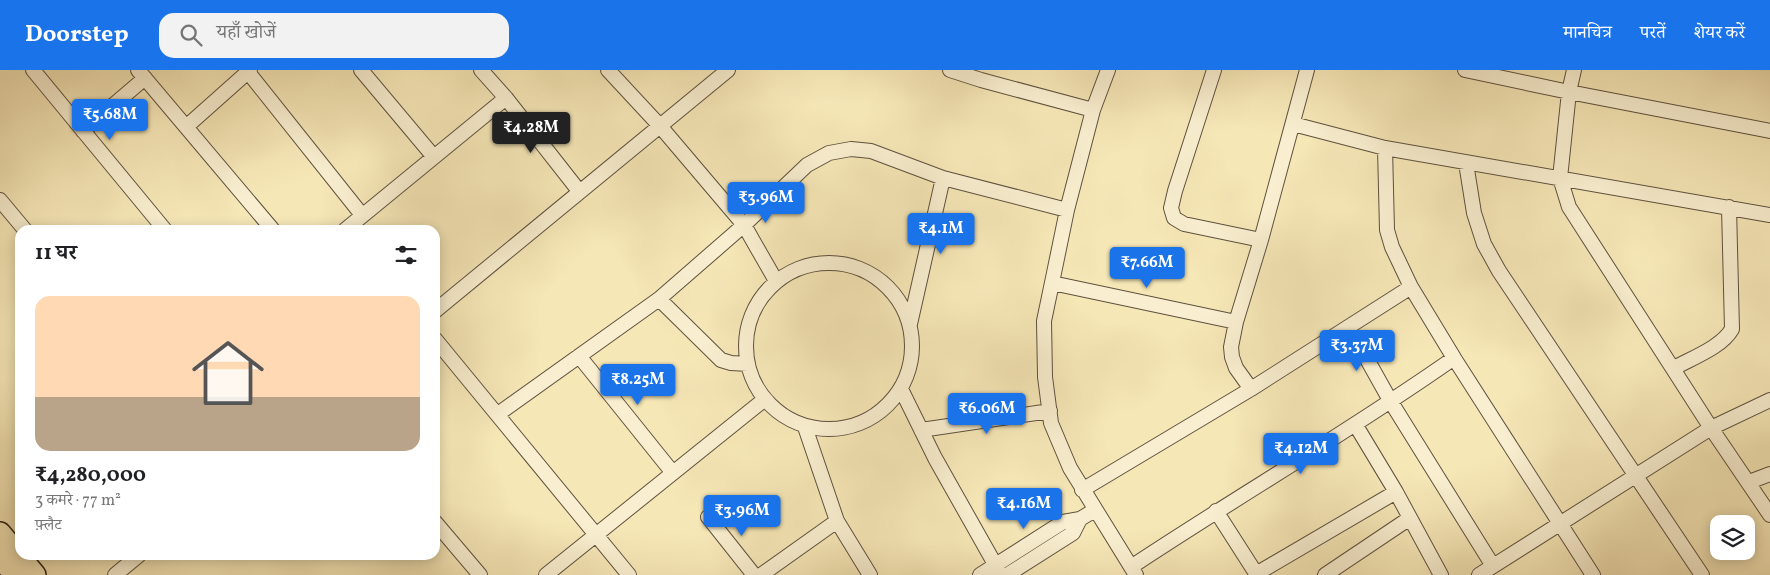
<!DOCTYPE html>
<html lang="hi">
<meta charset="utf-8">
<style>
:root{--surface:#fff;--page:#f2f2f2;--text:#202124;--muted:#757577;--line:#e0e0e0;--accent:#1a73e8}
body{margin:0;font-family:Vollkorn,"Noto Serif Devanagari",serif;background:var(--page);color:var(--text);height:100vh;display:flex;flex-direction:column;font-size:19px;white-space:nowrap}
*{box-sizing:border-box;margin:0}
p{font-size:16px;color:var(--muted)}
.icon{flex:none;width:28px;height:28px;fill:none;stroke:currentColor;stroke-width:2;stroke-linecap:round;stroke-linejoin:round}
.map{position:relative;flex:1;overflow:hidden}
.panel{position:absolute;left:15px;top:155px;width:425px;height:335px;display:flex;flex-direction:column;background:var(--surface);border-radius:15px;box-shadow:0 2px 12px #0003}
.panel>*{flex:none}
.buttons{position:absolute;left:1710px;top:445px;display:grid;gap:10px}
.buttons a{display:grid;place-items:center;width:45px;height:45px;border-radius:10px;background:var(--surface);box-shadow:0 2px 12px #0003;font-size:25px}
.price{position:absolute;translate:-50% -42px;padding:0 11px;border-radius:5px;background:var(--accent);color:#fff;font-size:16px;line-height:32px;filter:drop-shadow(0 1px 2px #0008)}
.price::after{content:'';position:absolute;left:50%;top:30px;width:15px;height:11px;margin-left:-8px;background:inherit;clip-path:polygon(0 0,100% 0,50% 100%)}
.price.current{background:#222;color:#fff}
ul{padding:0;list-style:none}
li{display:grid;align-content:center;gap:10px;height:265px;padding:0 20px}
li+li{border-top:1px solid var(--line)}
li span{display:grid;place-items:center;height:155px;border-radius:15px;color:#555}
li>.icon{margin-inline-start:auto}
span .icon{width:90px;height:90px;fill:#fffc;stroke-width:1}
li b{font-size:21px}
h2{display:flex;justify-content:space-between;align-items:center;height:60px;padding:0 20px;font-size:21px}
header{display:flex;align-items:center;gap:30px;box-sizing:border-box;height:70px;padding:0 25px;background:var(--accent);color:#fff}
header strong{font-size:24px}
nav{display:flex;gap:28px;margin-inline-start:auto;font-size:18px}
.search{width:350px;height:45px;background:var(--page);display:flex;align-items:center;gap:12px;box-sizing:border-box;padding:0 18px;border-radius:15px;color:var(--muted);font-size:19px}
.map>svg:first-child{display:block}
</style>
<header>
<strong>Doorstep</strong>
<div class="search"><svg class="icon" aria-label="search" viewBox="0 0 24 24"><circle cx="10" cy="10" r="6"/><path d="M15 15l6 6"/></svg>यहाँ खोजें</div>
<nav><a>मानचित्र</a><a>परतें</a><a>शेयर करें</a></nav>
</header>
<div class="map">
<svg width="1770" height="505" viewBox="0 0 1770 505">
<rect width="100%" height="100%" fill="#f6e7b7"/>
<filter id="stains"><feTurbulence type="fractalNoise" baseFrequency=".004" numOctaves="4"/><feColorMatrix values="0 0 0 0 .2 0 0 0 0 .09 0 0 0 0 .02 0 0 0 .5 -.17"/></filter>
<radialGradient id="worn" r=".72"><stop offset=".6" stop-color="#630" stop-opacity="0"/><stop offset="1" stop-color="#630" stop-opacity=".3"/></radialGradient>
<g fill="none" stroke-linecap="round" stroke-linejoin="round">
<g stroke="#5e513e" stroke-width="16">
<path id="minor" d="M 33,0 L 165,160
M 138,0 L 273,160
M 361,0 L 434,87
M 608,0 L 660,56 L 744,155 L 776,211
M 950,0 L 981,10 L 1093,40
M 1108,0 L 1093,40 L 1067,140 L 1054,203 L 1044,251 L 1045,307 L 1051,353 L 1070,398 L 1136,505
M 1214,0 L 1175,121 L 1171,138 L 1174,148 L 1184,154 L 1261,170
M 1465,0 L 1569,22 L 1770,61
M 1574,0 L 1569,22 L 1560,108 L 1569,137 L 1711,358 L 1770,445
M 248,2 L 362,145
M 506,28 L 579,121
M 1293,54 L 1385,78 L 1770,145
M 186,57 L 250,0
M 83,61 L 145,8
M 1385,78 L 1387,160 L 1392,177 L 1411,217 L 1454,288 L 1593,505
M 1466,93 L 1474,143 L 1484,174 L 1499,201 L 1702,505
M 0,130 L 25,160
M 345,160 L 506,28 L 481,0
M746 276a83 83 0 1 1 166 0a83 83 0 1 1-166 0Z
M 1052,213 L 1236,252
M 659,229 L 721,290 L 731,293 L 748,294
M 435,241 L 728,0
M 910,254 L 943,108
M 1349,257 L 1391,332 L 1493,496
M 435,269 L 629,505
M 579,286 L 673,403
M 1674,298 C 1692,288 1722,277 1732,259 L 1729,137
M 901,319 L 935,388 L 1001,505
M 1251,319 L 1236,298 L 1232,287 L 1231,277 L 1236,252 L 1261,170 L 1307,0
M 498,344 L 659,229 L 744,155 L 807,95 L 829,83 L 851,79 L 871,81 L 943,108 L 1067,140
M 1355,354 L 1396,422 L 1441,505
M 805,357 L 837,451 L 870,505
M 921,360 L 1050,341
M 1749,412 L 1770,404
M 1082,420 L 1251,319 L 1411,217
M 1216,441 L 1257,505
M 708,447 L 754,505
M 435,452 L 480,505
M 1131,497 C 1238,426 1349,362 1454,288
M 1256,504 L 1396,422
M 115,505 L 139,485
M 546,505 L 765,329
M 761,505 L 837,451
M 980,505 L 1063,452 L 1080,449 L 1095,440
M 1007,505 L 1073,463 L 1080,449
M 1325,505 L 1410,448
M 1479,505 L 1711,358 L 1770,330"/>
</g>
<g stroke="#2c1f16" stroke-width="24">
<path id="primary" d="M 0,463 L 35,505
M 0,487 L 15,505"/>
</g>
<use href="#minor" stroke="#f9efd0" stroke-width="14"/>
<use href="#primary" stroke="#f6e7b7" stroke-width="21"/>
</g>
<rect width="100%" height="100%" filter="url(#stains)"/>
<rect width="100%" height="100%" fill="url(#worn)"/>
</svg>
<div class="buttons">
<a><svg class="icon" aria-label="layers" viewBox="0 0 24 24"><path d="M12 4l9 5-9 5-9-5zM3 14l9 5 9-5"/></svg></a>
</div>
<b class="price" style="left:110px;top:71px">₹5.68M</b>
<b class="price current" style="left:531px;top:84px">₹4.28M</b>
<b class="price" style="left:766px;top:154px">₹3.96M</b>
<b class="price" style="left:941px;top:185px">₹4.1M</b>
<b class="price" style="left:1147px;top:219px">₹7.66M</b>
<b class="price" style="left:1357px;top:302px">₹3.37M</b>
<b class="price" style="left:638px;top:336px">₹8.25M</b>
<b class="price" style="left:987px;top:365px">₹6.06M</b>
<b class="price" style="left:1301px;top:405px">₹4.12M</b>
<b class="price" style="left:1024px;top:460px">₹4.16M</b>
<b class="price" style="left:742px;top:467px">₹3.96M</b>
<section class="panel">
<h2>11 घर<svg class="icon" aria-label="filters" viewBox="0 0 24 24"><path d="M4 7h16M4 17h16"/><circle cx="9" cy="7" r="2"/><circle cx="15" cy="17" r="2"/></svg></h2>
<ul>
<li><span style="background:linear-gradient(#ffd9b3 65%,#b9a48a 0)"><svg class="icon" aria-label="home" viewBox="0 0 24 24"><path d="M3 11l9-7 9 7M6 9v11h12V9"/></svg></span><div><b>₹4,280,000</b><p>3 कमरे · 77 m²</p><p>फ़्लैट</p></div></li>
</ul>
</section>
</div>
